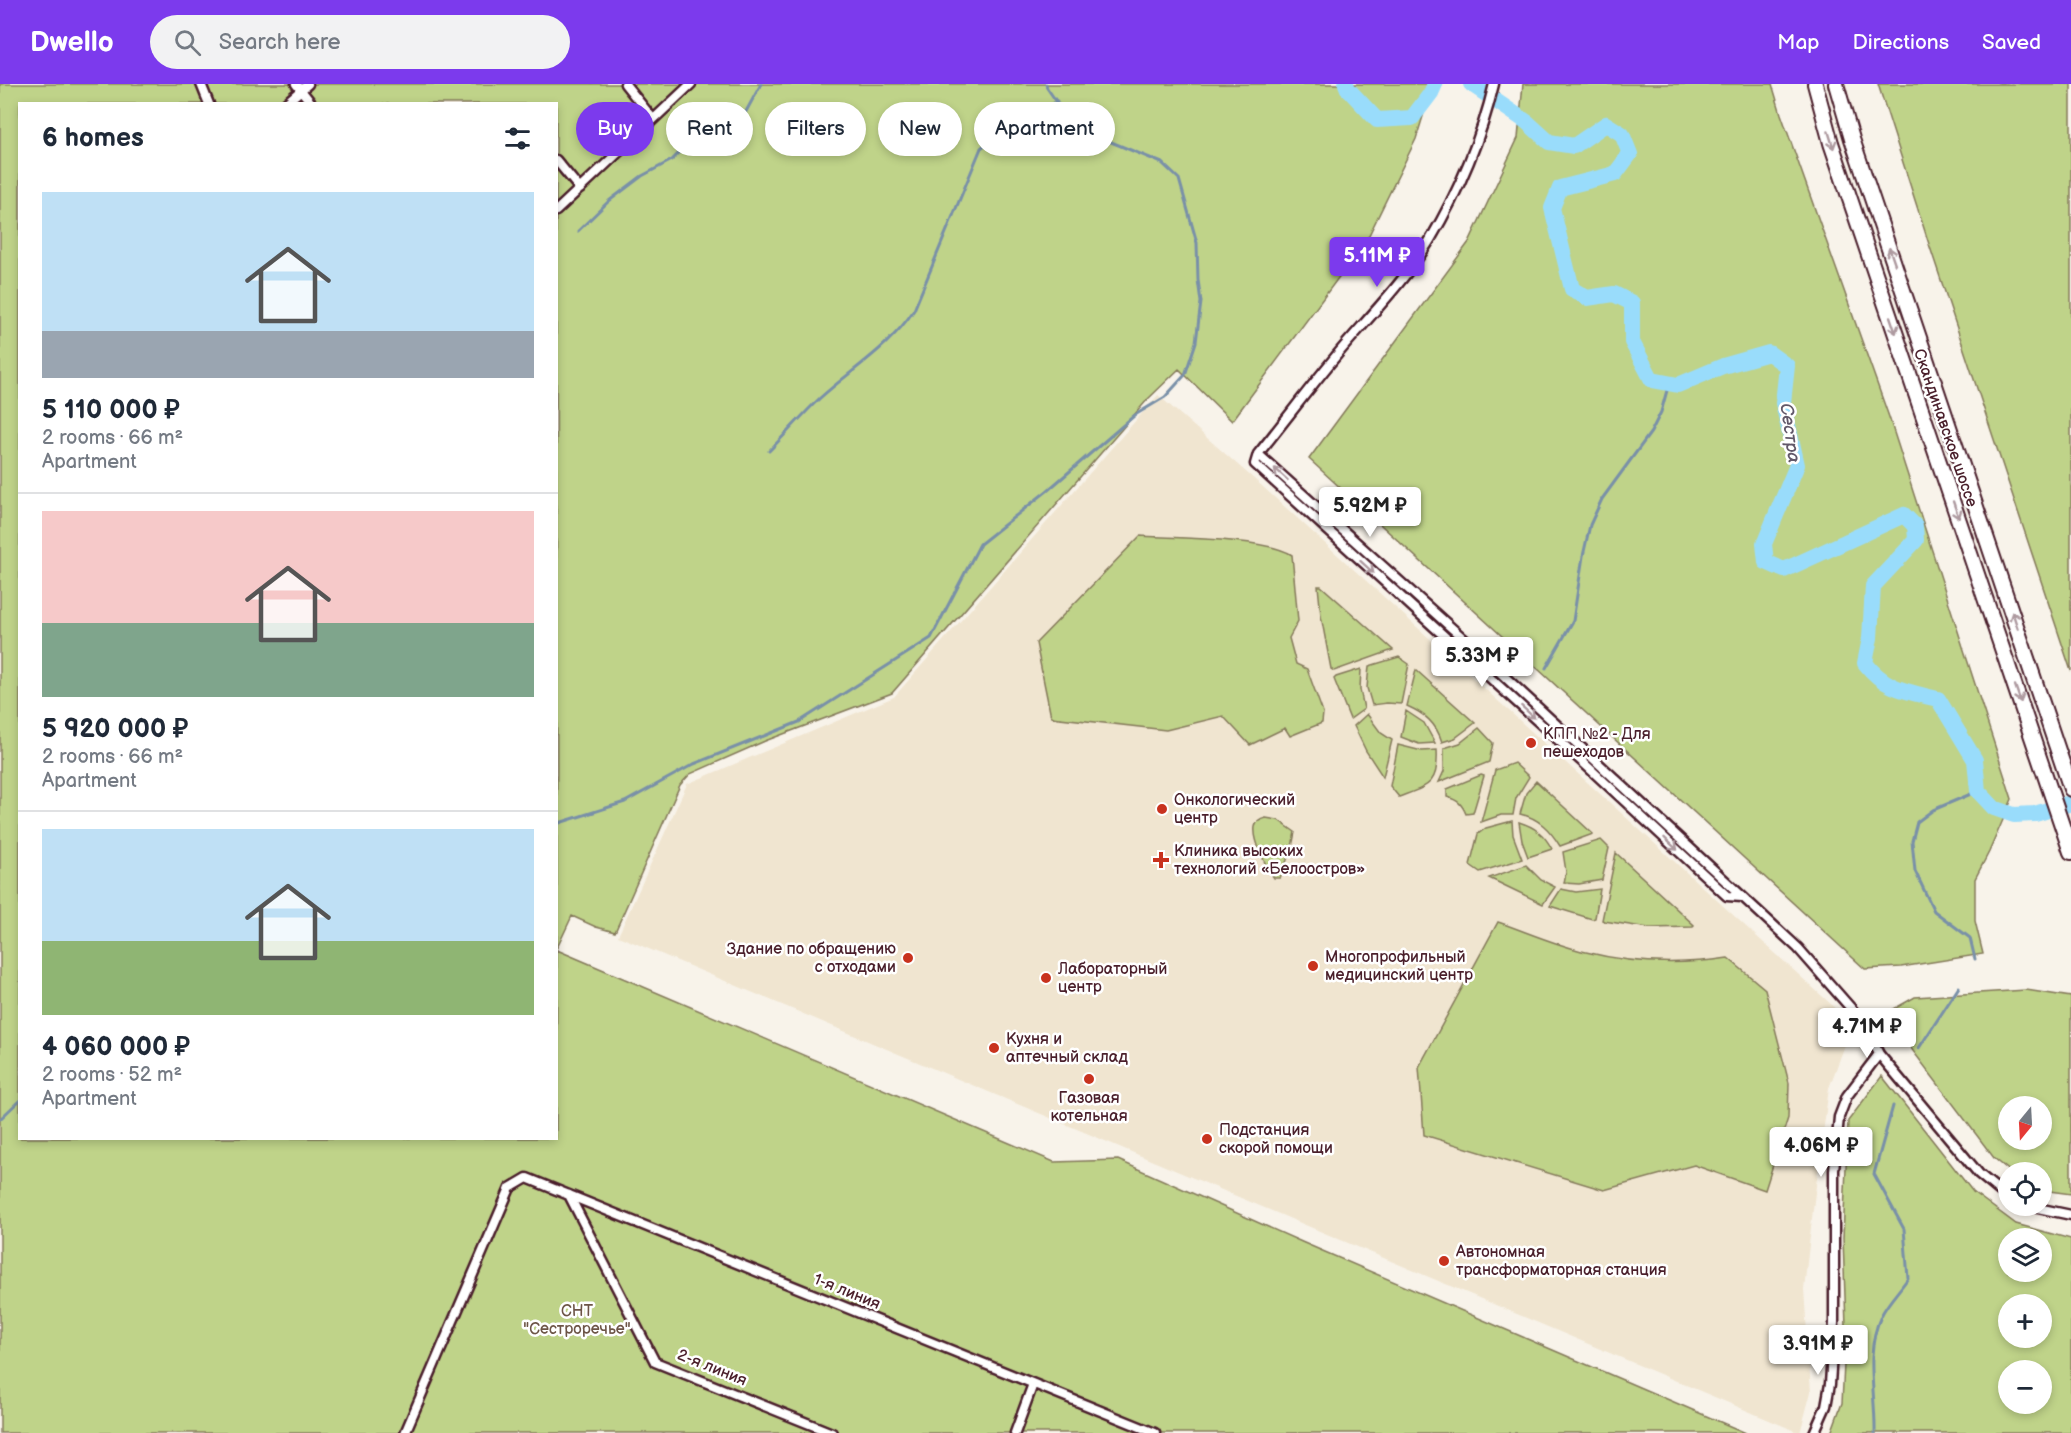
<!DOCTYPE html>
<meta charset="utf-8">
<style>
:root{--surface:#fff;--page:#f2f2f3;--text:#1f2937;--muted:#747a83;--line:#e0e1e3;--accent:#7c3aed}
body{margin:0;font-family:"Balsamiq Sans",sans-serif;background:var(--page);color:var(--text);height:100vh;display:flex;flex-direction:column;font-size:22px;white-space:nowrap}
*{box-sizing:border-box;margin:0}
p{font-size:20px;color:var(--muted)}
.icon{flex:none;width:33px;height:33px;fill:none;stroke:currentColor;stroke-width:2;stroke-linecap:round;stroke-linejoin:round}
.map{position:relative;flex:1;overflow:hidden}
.sheet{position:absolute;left:18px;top:18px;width:540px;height:1038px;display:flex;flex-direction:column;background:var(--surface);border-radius:0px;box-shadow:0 3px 9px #0003}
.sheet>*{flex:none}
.top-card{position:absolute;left:576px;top:18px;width:570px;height:54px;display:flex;gap:12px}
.needle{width:39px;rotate:198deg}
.tools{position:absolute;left:1998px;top:1012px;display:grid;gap:12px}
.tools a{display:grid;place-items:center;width:54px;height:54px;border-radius:50%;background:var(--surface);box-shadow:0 3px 9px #0003;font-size:30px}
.price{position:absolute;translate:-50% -51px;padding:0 14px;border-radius:6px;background:#fff;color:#222;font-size:20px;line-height:39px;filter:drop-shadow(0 2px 3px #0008)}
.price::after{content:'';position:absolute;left:50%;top:36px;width:18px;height:14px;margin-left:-9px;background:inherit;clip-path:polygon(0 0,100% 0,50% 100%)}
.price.active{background:var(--accent);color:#fff}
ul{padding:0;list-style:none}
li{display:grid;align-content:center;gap:12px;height:318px;padding:0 24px}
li+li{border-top:2px solid var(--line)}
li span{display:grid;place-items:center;height:186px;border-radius:0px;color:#555}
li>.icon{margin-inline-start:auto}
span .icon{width:108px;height:108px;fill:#fffc;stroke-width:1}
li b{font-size:26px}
h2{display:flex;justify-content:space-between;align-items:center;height:72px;padding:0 24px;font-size:26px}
.tag{padding:0 21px;border-radius:27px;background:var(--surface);box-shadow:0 3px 9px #0003;font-size:21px;line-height:54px}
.tag.active{background:var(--accent);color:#fff}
header{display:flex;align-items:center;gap:36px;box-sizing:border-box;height:84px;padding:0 30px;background:var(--accent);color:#fff}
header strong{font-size:28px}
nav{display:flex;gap:33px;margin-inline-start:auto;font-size:21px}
.search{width:420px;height:54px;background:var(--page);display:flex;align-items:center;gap:15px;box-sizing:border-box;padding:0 21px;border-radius:33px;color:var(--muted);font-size:22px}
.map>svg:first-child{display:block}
</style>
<header>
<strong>Dwello</strong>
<div class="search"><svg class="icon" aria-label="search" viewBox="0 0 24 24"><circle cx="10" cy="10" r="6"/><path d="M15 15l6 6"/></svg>Search here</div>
<nav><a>Map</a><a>Directions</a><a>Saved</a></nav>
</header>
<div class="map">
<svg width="2071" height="1349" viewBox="0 0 2071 1349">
<rect width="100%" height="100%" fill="#f8f3ea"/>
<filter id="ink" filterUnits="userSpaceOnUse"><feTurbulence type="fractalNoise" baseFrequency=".0167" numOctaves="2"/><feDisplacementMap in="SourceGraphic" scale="12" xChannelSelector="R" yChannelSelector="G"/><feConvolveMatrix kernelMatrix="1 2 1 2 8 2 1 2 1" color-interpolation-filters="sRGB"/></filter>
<g filter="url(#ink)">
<path fill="#f0e5d0" d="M 1158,311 L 1262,402 L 1833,922 L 1851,945 L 1829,1004 L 1814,1117 L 1804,1205 L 1811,1308 L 1800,1349 L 618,852 L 687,700 L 894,613 Z"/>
<path fill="#bfd389" stroke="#84795a" stroke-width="1.5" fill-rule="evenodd" d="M 0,0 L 1433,0 L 1416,55 L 1367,155 L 1232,337 L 1179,285 L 1148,315 L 892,609 L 765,657 L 690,690 L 680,701 L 615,848 L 596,843 L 572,832 L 557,864 L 556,20 L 20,20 L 20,1054 L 556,1054 L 557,866 L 1054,1078 L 1118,1076 L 1304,1159 L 1746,1349 L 0,1349 Z
M 1523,0 L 1772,0 L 1781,30 L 1889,333 L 2012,715 L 1989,768 L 1975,795 L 1975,837 L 1983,870 L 1901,883 L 1865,885 L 1309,375 L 1469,158 L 1518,54 Z
M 1878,0 L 2071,0 L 2071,587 L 1928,157 Z
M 1140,452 C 1175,454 1266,454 1292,471 L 1298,537 L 1289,554 L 1296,580 L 1307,585 L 1323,629 L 1322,639 L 1290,652 L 1285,644 L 1250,661 L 1223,632 L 1166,646 L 1051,633 L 1036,559 Z
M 1318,502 L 1321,502 L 1393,566 L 1334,587 L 1331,585 L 1321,532 Z
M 1399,573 L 1409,580 L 1401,620 L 1387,619 L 1372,621 L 1367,604 L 1369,582 Z
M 1361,585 L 1360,605 L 1364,625 L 1350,635 L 1334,595 L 1336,593 Z
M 1416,586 L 1475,639 L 1455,654 L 1442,658 C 1436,639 1425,630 1407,622 Z
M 1406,627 L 1424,639 L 1435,659 L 1419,660 L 1401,653 Z
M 1367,630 L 1381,649 L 1392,656 L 1383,693 L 1366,667 L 1354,642 Z
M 1479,644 L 1493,659 L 1489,678 L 1439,698 L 1444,687 L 1444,664 L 1460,659 Z
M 1398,661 L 1422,667 L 1437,666 C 1439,701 1428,702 1399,713 L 1390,702 Z
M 1514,679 L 1529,693 L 1516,714 L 1513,731 L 1501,731 L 1481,738 L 1495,686 Z
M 1481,691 L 1484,692 L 1473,729 L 1466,730 C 1462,720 1458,716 1447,713 L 1447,705 Z
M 1536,697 L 1593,750 L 1560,762 C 1550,746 1539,734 1520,730 L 1526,709 Z
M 1266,734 L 1278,736 L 1295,748 L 1292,763 L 1280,794 L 1274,794 C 1266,783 1253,756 1255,743 C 1256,737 1262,735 1266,734 Z
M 1512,737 L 1513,751 L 1522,775 L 1480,788 L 1470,781 L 1478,750 L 1486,744 Z
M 1519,738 C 1535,743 1544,750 1552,765 L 1528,773 L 1522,757 Z
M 1601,756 L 1609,764 L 1602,796 L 1579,800 L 1564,799 L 1566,788 L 1563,768 Z
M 1616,769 L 1694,841 L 1693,843 L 1649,844 L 1604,837 L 1602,836 Z
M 1526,781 L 1541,796 L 1555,803 L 1543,820 L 1489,794 Z
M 1561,805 L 1576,808 L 1600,805 L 1595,834 L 1592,835 L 1550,822 Z
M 1498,838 C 1527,848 1556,861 1586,868 C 1633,880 1681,881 1728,874 L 1765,905 L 1789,999 L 1788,1034 L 1765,1106 L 1694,1081 L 1604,1106 L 1424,1051 L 1419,983 Z
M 2026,906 L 2071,913 L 2071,1110 L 2042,1106 L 2042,1089 L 2012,1089 L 1994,1074 L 1885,930 L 1915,913 ZM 2008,1023 L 2042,1023 L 2042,1056 L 2008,1056 Z
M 1882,992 L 1973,1108 L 2016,1140 L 2071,1155 L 2071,1349 L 1831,1349 L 1842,1319 L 1846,1242 L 1843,1154 L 1848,1037 ZM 2008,1155 L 2042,1155 L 2042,1188 L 2008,1188 ZM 2008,1221 L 2042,1221 L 2042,1254 L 2008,1254 ZM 2008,1287 L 2042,1287 L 2042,1320 L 2008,1320 Z"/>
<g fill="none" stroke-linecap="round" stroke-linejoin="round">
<path stroke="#7990a8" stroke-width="3" d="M 578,147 L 609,117 L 642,92 L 672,76 L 687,61 L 723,51 L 743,33 L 761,0
M 769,367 C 786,350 802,331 820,314 C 852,285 890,263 914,226 L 981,64 L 998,50 L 1011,44 L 1023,33 L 1048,23 L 1057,17
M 1546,584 L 1573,537 L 1583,472 L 1590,441 L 1602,415 L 1651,348 L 1661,328 L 1669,299
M 556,740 L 625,718 L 694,680 L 799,638 L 931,554 L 980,460 L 1047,407 L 1135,331 L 1165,313 L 1185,291 L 1196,258 L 1201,218 L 1198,196 L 1197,159 L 1179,95 L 1162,79 L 1087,48 L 1068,34 L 1047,4 L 1046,0
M 1975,875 L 1970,854 L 1934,827 L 1915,787 L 1912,757 L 1917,738 L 1933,726 L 1978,707
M 1919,964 L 1959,903
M 0,1035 L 20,1016
M 1875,1349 C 1876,1310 1864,1269 1881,1232 C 1887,1219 1900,1206 1908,1194 L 1904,1145 L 1874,1090 L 1893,1022"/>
<path stroke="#99dcfb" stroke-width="16" d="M 1346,0 L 1348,5 L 1377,36 L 1412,34 L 1431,9 L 1435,0
M 1471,0 L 1527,38 L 1549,58 L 1574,62 L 1606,40 L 1622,50 L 1630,70 L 1615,90 L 1560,104 L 1552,124 L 1572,205 L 1587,214 L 1614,210 L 1632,219 L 1632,258 L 1652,296 L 1678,301 L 1723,282 L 1769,269 L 1787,282 L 1783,319 L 1797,381 L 1764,460 L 1766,478 L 1784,486 L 1904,431 L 1915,442 L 1916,456 L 1873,502 L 1870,554 L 1865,579 C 1886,606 1906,607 1938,615 L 1975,676 L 1978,707 L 1994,724 L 2014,731 L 2035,730 L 2071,719"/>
<g stroke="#4a1f2b" stroke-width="13">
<path id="minor" d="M 201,0 L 209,20
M 296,0 L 312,20
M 625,0 L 653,35
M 1494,0 C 1481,55 1459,107 1430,156 C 1408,192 1375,227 1347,259 C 1316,295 1288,333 1258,370 L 1255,380 L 1588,683 L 1727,812 L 1742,813
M 285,20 L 308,0
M 556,76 L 580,105
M 556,127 L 691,0
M 1258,370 L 1465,556 L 1798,864 L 1863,938 L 1879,970 L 1979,1090 L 2008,1114
M 569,1111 L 655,1278 L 832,1349
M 2028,1122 L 2071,1131
M 405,1349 L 510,1104 L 527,1094 L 1155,1349
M 1015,1349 L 1033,1300
M 1814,1349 L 1826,1322 L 1830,1300 L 1834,1239 L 1834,1086 L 1839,1033 L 1847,1012 L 1879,970"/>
</g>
<g stroke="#4a1f2b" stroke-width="18">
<path id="trunk" d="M 1815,0 L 1831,59 L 2071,768
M 1836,0 L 1852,55 L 2071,705"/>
</g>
<use href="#minor" stroke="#fff" stroke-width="8"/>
<use href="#trunk" stroke="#fff" stroke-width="14"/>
</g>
<defs><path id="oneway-shaft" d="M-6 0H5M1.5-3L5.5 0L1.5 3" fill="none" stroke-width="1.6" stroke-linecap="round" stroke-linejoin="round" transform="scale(1.5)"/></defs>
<g stroke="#ae9aa0">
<use href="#oneway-shaft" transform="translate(1831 56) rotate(73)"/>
<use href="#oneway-shaft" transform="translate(1892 172) rotate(-109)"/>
<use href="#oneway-shaft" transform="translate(1893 241) rotate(71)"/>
<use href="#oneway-shaft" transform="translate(1281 390) rotate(-138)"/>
<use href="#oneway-shaft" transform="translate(1956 426) rotate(71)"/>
<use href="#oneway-shaft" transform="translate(1367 483) rotate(42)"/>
<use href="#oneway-shaft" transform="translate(2015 536) rotate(-108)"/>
<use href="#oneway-shaft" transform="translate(2018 610) rotate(71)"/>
<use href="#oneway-shaft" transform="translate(1528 628) rotate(42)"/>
<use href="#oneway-shaft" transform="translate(1671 760) rotate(43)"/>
</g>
</g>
<g fill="#c8321e" stroke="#fff" stroke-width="2">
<circle cx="1531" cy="659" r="6"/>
<circle cx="1162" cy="725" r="6"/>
<path d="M1158 767h6v6h6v6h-6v6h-6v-6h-6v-6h6z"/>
<circle cx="908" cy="874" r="6"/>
<circle cx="1313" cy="882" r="6"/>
<circle cx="1046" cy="894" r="6"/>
<circle cx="994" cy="964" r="6"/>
<circle cx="1089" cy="995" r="6"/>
<circle cx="1207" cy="1055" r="6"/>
<circle cx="1444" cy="1177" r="6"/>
</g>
<g text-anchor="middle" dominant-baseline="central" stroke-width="5" stroke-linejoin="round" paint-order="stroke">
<g font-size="16" fill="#4a1f2b" stroke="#fff">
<text transform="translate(1945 344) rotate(71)">Скандинавское шоссе</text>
<text transform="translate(847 1208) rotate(22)">1-я линия</text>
<text transform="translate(712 1284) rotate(22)">2-я линия</text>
</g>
<g font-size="16" fill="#4a1f2b" stroke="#fff" text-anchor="start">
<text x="1543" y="650">КПП №2 - Для<tspan x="1543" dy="18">пешеходов</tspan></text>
<text x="1174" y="716">Онкологический<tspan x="1174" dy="18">центр</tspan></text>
<text x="1174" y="767">Клиника высоких<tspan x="1174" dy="18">технологий «Белоостров»</tspan></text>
<text x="896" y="865" text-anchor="end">Здание по обращению<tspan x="896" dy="18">с отходами</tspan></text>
<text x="1325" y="873">Многопрофильный<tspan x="1325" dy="18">медицинский центр</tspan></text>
<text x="1058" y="885">Лабораторный<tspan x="1058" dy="18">центр</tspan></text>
<text x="1006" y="955">Кухня и<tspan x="1006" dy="18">аптечный склад</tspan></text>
<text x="1089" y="1014" text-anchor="middle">Газовая<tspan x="1089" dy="18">котельная</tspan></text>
<text x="1219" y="1046">Подстанция<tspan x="1219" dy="18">скорой помощи</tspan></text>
<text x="1456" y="1168">Автономная<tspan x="1456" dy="18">трансформаторная станция</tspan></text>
</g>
<g font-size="16" fill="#6d5547" stroke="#fff">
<text x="577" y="1227">СНТ<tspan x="577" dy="18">"Сестроречье"</tspan></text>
</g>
<g font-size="18" font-style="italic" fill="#625869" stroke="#fff">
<text transform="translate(1790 349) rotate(82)">Сестра</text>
</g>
</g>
</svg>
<div class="tools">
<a><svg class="needle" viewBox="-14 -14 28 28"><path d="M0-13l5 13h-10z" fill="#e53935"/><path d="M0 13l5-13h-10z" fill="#747a83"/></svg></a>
<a><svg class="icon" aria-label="locate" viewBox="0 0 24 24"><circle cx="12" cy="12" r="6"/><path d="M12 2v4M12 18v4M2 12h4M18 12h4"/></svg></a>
<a><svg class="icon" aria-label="layers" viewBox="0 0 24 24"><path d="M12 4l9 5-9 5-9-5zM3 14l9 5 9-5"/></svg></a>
<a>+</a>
<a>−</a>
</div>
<b class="price active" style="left:1377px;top:204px">5.11M ₽</b>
<b class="price" style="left:1370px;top:454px">5.92M ₽</b>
<b class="price" style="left:1482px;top:604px">5.33M ₽</b>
<b class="price" style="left:1867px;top:975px">4.71M ₽</b>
<b class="price" style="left:1821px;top:1094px">4.06M ₽</b>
<b class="price" style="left:1818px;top:1292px">3.91M ₽</b>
<div class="top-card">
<a class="tag active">Buy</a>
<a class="tag">Rent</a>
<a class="tag">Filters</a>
<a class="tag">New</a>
<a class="tag">Apartment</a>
</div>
<section class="sheet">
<h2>6 homes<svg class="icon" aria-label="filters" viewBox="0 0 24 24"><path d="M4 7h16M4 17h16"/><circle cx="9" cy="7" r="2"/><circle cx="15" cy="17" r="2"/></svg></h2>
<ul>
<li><span style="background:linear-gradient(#bfe0f5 75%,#9aa5b1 0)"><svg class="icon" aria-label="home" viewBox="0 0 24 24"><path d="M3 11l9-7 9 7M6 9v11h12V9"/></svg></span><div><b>5 110 000 ₽</b><p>2 rooms · 66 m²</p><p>Apartment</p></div></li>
<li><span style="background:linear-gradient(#f6c9c9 60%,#7fa58c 0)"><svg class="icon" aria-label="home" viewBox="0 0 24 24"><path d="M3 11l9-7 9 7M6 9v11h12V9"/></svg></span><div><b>5 920 000 ₽</b><p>2 rooms · 66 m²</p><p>Apartment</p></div></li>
<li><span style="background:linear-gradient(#bfe0f5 60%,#8fb573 0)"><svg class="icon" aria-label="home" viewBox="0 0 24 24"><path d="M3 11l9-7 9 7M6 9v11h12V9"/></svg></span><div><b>4 060 000 ₽</b><p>2 rooms · 52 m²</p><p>Apartment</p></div></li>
</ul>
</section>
</div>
